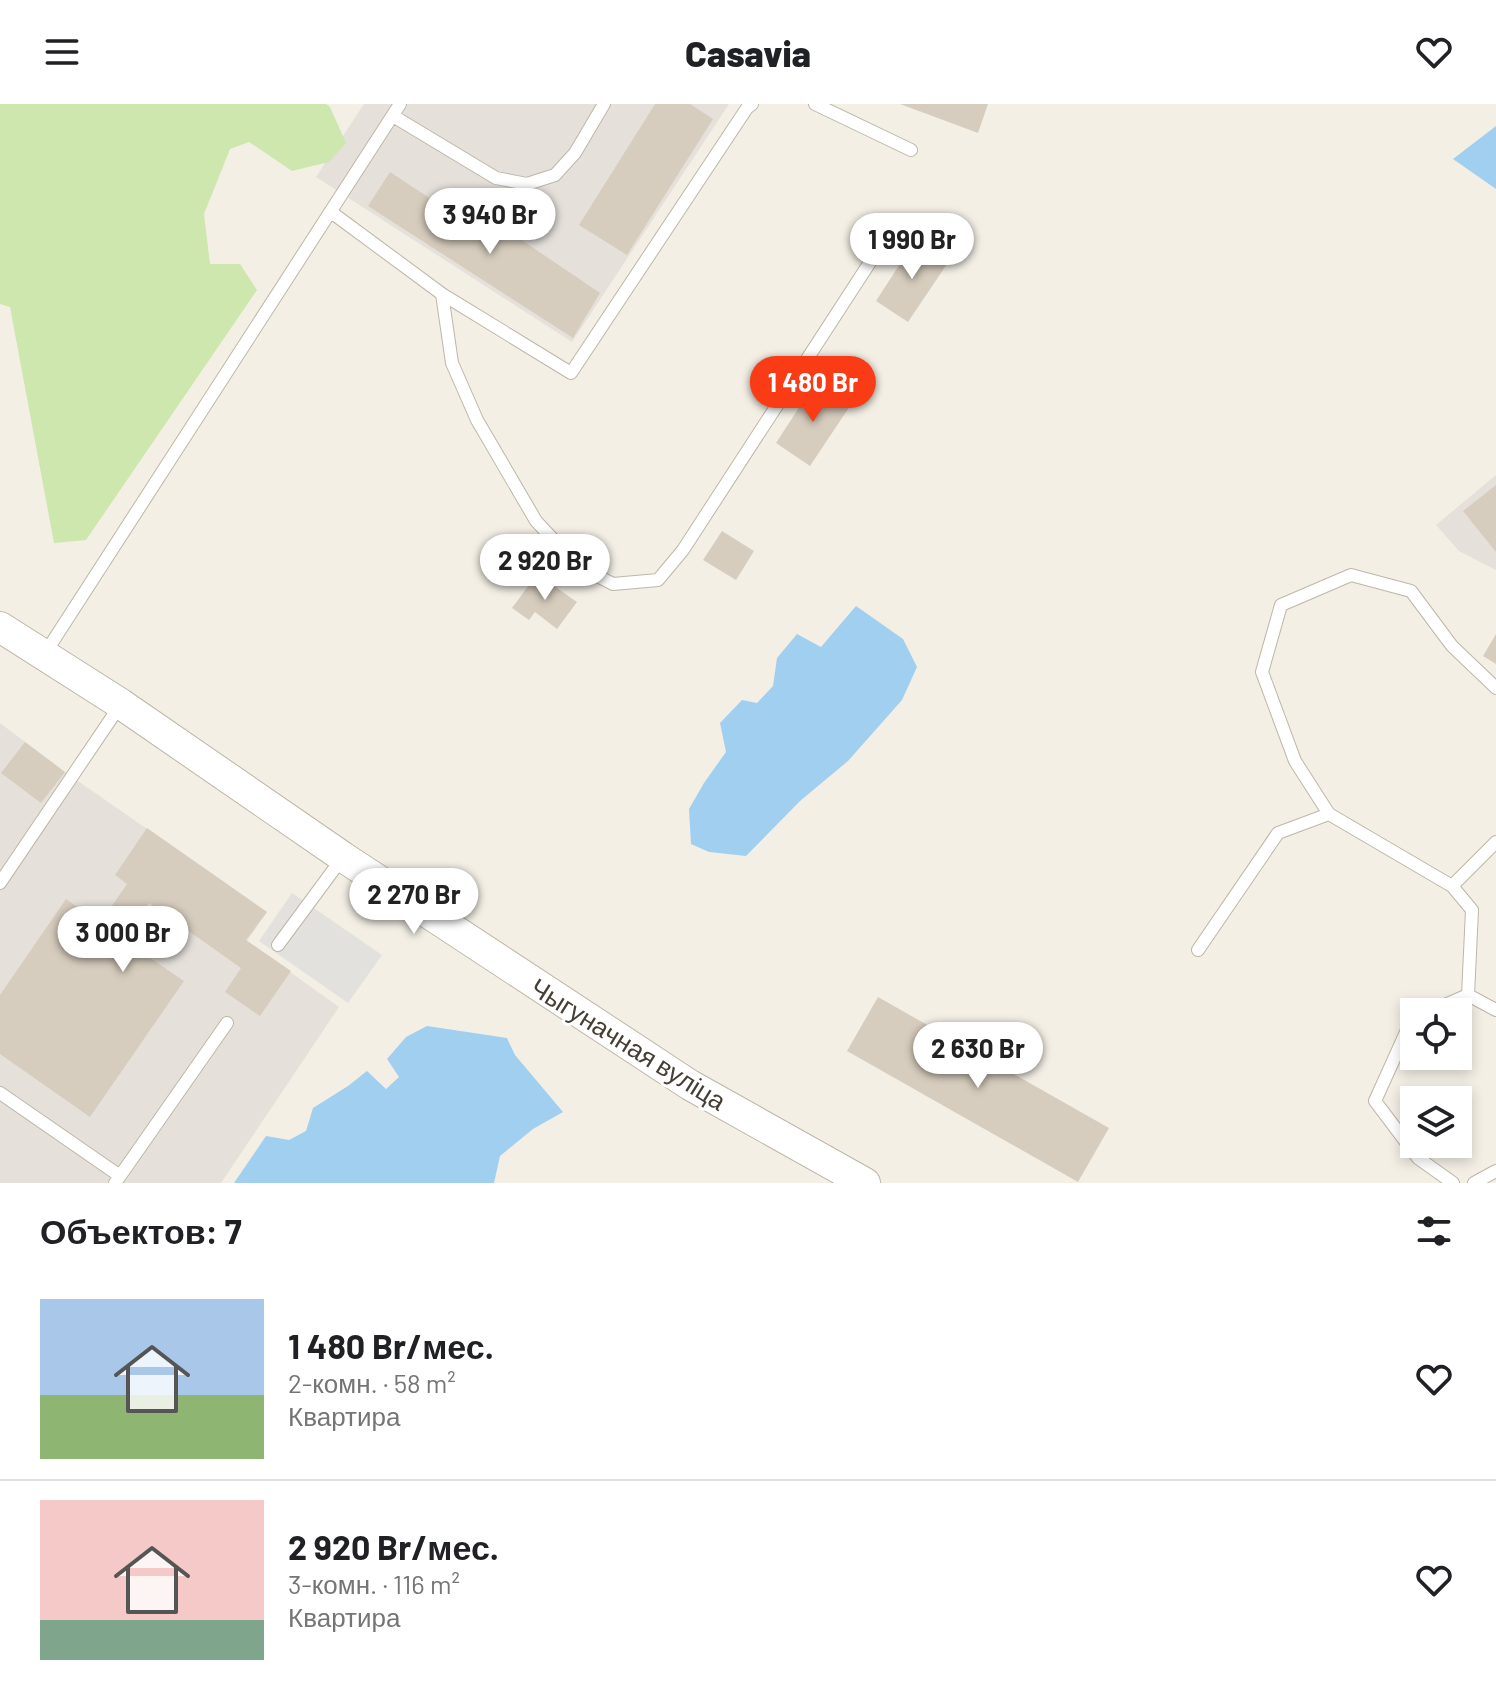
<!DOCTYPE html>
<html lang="ru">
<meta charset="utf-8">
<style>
:root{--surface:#fff;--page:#f2f2f2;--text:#202124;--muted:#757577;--line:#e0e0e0;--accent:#f93b16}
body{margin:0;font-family:Barlow,sans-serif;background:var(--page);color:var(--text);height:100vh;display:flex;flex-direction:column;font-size:30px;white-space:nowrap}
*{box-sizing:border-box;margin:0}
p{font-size:26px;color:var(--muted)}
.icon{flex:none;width:44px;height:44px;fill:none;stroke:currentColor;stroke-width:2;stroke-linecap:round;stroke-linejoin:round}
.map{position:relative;height:1079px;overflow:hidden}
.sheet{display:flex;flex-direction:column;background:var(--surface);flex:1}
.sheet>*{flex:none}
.fabs{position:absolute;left:1400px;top:894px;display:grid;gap:16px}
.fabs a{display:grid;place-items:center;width:72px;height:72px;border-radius:0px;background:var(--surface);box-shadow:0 4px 12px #0003;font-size:40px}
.price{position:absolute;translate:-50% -68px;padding:0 18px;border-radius:28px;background:#fff;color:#222;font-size:26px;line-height:52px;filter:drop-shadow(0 2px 4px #0008)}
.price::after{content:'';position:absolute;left:50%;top:48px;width:24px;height:18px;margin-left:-12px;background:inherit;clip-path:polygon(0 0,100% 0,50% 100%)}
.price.active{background:var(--accent);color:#fff}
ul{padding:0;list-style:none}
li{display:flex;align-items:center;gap:24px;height:200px;padding:0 40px}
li+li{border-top:2px solid var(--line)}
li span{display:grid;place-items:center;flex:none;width:224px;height:160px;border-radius:0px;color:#555}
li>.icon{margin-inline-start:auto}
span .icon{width:96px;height:96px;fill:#fffc;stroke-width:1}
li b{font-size:34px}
h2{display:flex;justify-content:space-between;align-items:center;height:96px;padding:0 40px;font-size:34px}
header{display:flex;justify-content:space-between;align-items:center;height:104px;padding:0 40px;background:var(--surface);font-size:36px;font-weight:800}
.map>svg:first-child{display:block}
</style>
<header><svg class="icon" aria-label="menu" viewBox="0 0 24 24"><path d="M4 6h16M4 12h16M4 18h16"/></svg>Casavia<svg class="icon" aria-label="heart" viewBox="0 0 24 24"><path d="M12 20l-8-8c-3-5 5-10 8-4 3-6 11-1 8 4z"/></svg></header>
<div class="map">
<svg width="1496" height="1079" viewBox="0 0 1496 1079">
<rect width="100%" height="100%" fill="#f3efe5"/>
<path fill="#e5e0da" d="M 364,0 L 729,0 L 572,238 L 316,73 Z
M 1496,371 L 1496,466 L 1459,447 L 1436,421 Z
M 0,619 L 65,668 L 267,808 L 247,837 L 339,903 L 221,1079 L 0,1079 Z"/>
<path fill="#cde7ae" d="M 0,0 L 326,0 L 330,3 L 346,39 L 329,58 L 292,67 L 249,38 L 230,45 L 204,110 L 210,160 L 240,160 L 257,186 L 86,436 L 54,439 L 10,203 L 0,200 Z"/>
<path fill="#e3e1de" d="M 292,789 L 382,851 L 348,899 L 259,837 Z"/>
<path fill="#a1cff0" d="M 1496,22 L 1496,85 L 1453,55 Z
M 856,502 L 903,535 L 917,563 L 902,596 L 848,657 L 800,697 L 746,752 L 709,748 L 691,740 L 689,705 L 704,679 L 726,648 L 720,619 L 742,596 L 757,599 L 773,582 L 777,554 L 797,530 L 821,543 Z
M 427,922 L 507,934 L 515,951 L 563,1008 L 533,1025 L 500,1052 L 494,1079 L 234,1079 L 266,1032 L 289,1036 L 306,1027 L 313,1004 L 348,982 L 367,967 L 386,985 L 399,973 L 387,955 L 406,933 Z"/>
<path fill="#d7cdbe" d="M 655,0 L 690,0 L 713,15 L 627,151 L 579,121 Z
M 900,0 L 988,0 L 978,29 Z
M 390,68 L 492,135 L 501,122 L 600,189 L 573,234 L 368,102 Z
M 916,135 L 949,157 L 908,218 L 876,197 Z
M 815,279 L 850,302 L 810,362 L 776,339 Z
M 1496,381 L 1496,448 L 1463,407 Z
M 722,427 L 754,447 L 736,476 L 703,456 Z
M 537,470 L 577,498 L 557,525 L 535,508 L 529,516 L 512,504 Z
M 1496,530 L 1496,560 L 1483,552 Z
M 25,638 L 65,668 L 41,699 L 1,669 Z
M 147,724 L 267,808 L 246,836 L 291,867 L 260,912 L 225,888 L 241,864 L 149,799 L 124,836 L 184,877 L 90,1013 L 0,950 L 0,891 L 66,795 L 100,819 L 127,780 L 115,771 Z
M 878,893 L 1109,1024 L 1078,1078 L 847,947 Z"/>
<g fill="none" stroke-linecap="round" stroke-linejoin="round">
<g stroke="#beb7a8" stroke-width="14">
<path id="service" d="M 815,0 L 911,46
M 393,12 L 496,74 L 527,80 L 555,71 L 575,49 L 604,0
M 331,108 L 442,190 L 452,259 L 477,316 L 536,417 L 578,462 L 613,480 L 658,476 L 683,446 L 876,149
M 442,190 L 571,269 L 747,4 L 752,0
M 44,551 L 400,0
M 1496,584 L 1452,542 L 1411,487 L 1351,471 L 1281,501 L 1262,568 L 1295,657 L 1329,710 L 1452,782 L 1496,738
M 0,779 L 121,600
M 1452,782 L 1472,806 L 1468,891
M 278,841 L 343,753
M 1198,846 L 1278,729 L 1329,710
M 1468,891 L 1496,906
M 1429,908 L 1468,891
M 1414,914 L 1412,915 L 1375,997 L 1418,1054 L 1453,1079
M 0,989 L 120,1072 L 115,1079
M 120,1072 L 227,919
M 1474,1079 L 1496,1067"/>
</g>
<g stroke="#beb7a8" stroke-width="32">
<path id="tertiary" d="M 0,523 L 121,600 L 343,753 L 690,981 L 865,1079"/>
</g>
<use href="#service" stroke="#fff" stroke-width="12"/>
<use href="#tertiary" stroke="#fff" stroke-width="30"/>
</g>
<g text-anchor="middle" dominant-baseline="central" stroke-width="6" stroke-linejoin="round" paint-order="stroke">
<g font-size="26" fill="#453f35" stroke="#fff">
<text transform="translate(629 939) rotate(32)">Чыгуначная вуліца</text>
</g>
</g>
</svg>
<div class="fabs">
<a><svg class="icon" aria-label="locate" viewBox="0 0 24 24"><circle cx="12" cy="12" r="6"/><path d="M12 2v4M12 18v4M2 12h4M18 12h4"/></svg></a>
<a><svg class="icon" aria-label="layers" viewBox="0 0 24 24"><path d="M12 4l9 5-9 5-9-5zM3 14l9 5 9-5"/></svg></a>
</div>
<b class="price" style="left:490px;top:152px">3 940 Br</b>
<b class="price" style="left:912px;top:177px">1 990 Br</b>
<b class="price active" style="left:813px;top:320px">1 480 Br</b>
<b class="price" style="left:545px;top:498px">2 920 Br</b>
<b class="price" style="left:414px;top:832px">2 270 Br</b>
<b class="price" style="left:123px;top:870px">3 000 Br</b>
<b class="price" style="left:978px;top:986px">2 630 Br</b>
</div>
<section class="sheet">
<h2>Объектов: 7<svg class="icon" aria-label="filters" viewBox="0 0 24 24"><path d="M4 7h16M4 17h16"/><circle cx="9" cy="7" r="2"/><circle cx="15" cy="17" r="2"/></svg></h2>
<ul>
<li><span style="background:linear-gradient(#a9c7e8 60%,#8fb573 0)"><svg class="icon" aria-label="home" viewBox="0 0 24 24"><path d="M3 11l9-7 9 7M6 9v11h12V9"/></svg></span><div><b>1 480 Br/мес.</b><p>2-комн. · 58 m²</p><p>Квартира</p></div><svg class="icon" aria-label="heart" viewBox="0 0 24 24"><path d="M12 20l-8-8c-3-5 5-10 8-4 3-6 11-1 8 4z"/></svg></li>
<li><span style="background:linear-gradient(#f6c9c9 75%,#7fa58c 0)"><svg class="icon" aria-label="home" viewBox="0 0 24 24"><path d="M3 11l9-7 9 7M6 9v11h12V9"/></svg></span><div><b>2 920 Br/мес.</b><p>3-комн. · 116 m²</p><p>Квартира</p></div><svg class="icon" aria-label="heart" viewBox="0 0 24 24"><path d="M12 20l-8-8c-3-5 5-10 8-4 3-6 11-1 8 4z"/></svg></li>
</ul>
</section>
